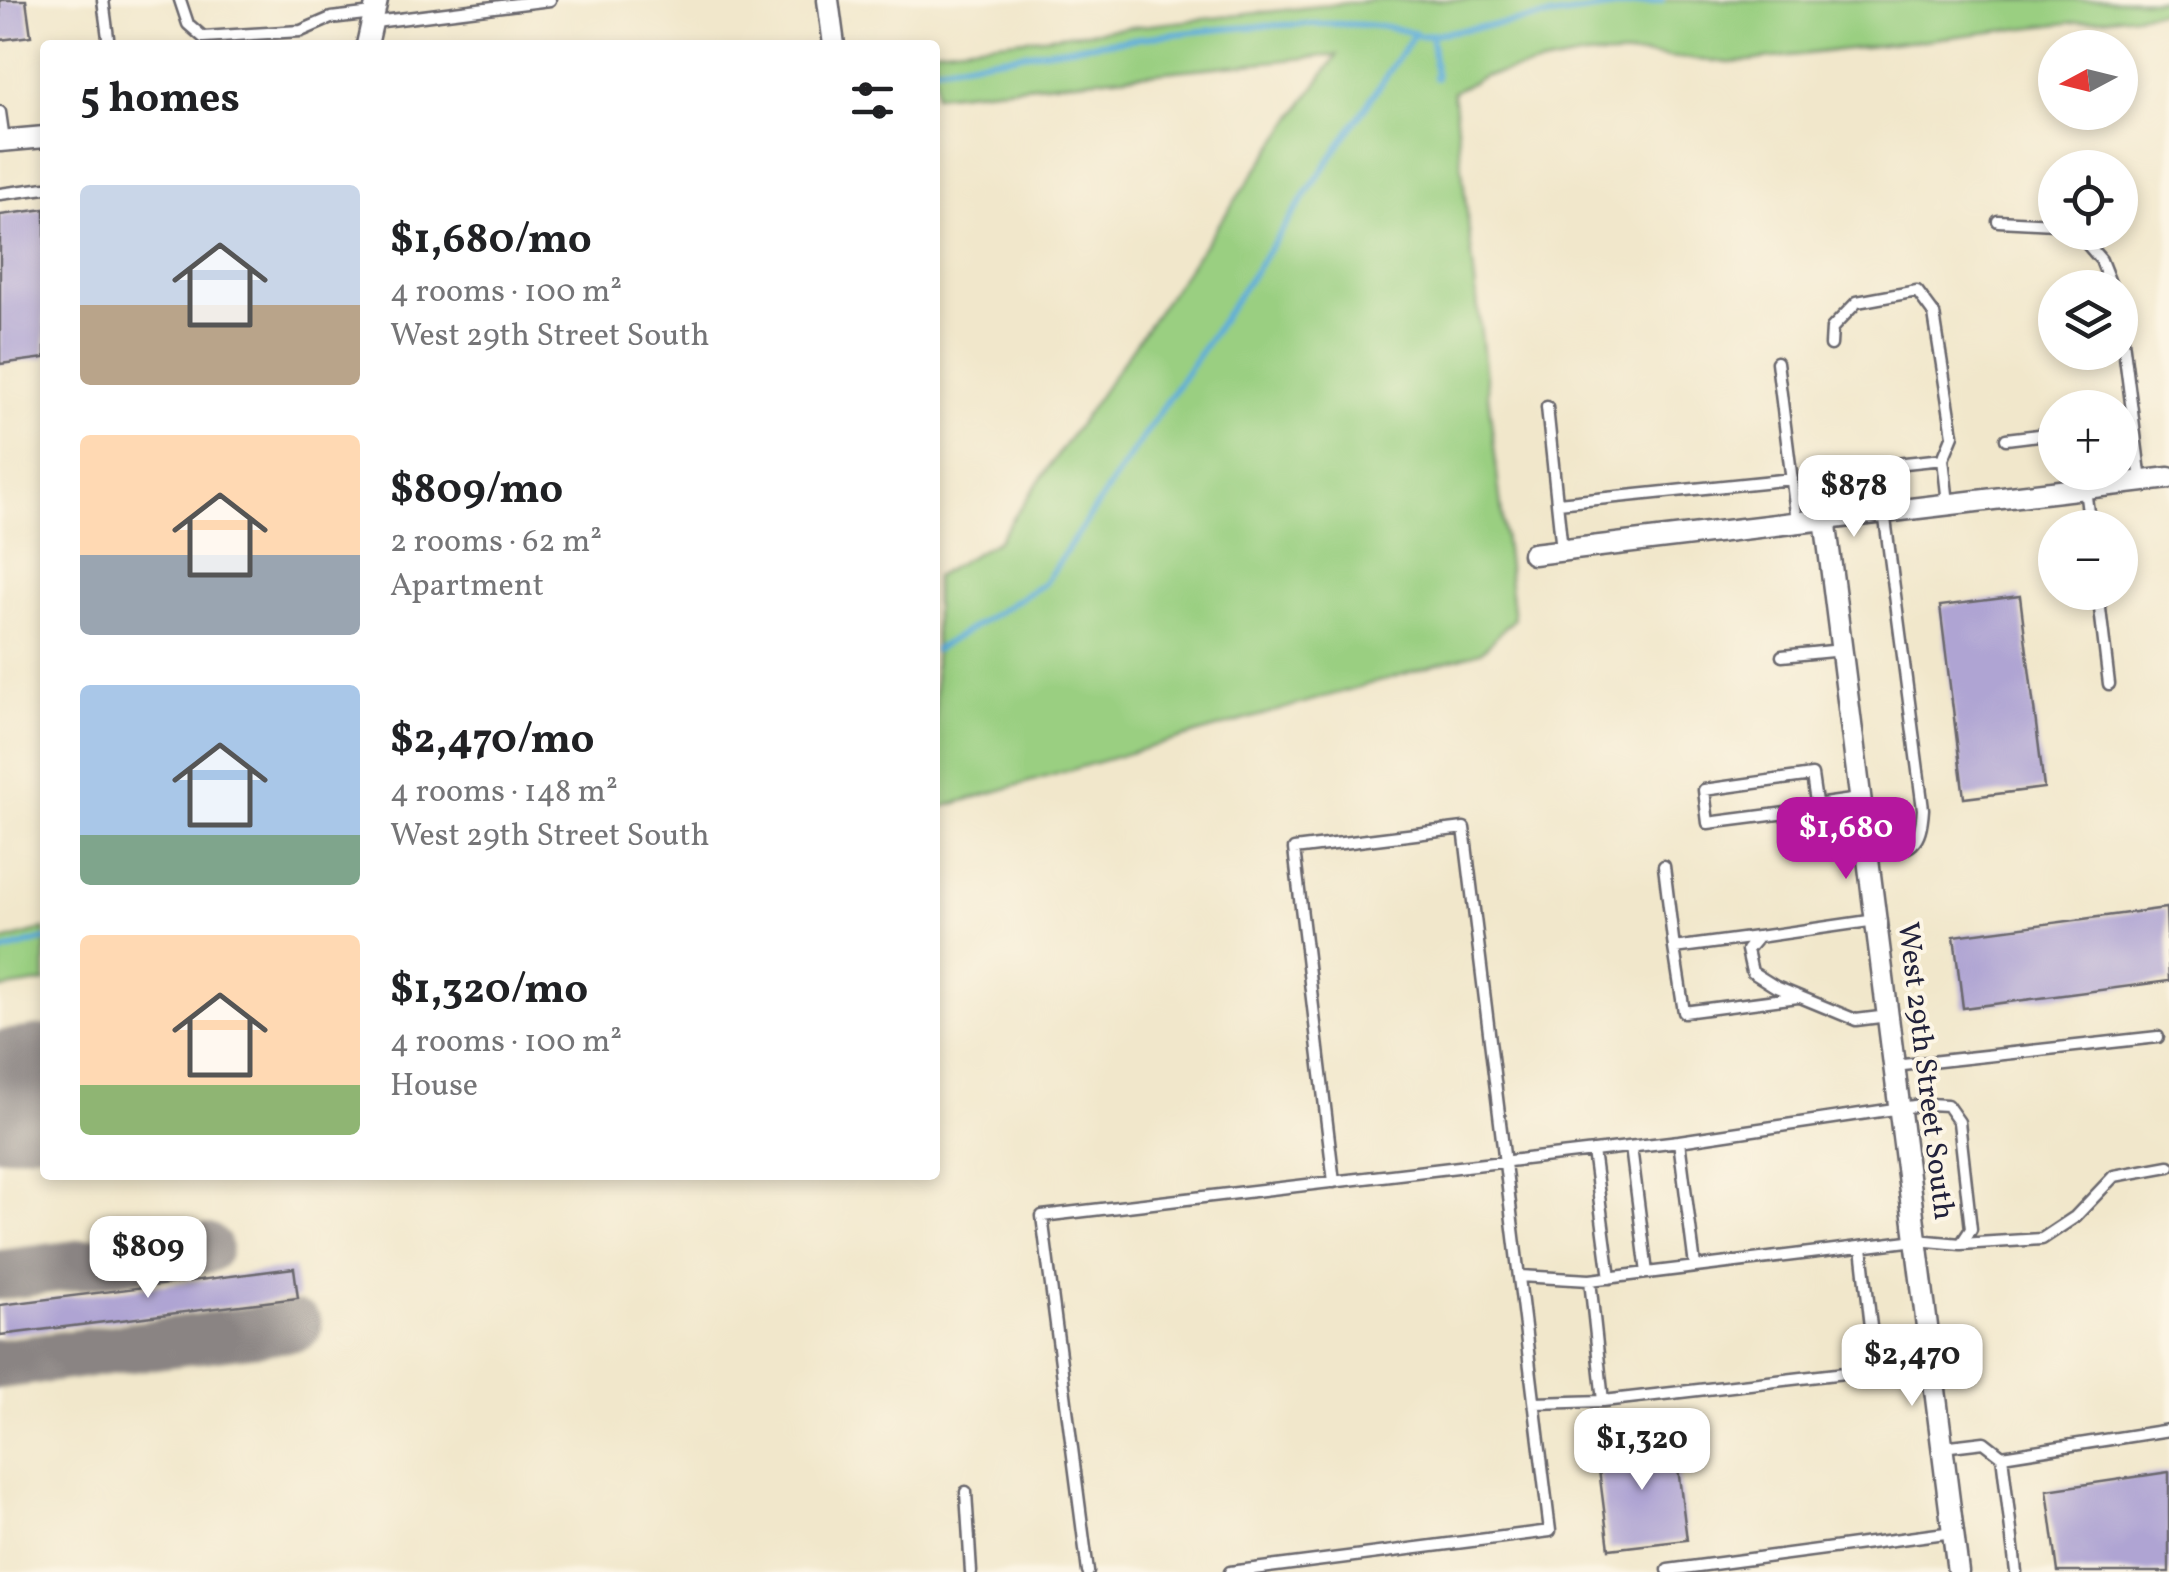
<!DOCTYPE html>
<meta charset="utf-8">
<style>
:root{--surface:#fff;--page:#f2f2f2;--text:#202124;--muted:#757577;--accent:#b5179e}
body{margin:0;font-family:Vollkorn,serif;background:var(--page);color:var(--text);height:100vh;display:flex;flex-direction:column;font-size:38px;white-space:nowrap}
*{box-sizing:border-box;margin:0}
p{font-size:32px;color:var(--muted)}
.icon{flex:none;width:55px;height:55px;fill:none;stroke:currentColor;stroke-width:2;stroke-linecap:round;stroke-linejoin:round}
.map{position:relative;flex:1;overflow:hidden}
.side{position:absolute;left:40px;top:40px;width:900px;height:1140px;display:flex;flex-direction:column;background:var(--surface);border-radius:10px;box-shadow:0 5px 15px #0003}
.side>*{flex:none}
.needle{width:65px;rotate:263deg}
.controls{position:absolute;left:2038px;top:30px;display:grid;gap:20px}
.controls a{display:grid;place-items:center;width:100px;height:100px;border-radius:50%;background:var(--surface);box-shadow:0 5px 15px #0003;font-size:50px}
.price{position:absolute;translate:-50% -85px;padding:0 22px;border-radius:20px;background:#fff;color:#222;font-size:32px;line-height:65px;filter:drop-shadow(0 2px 5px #0008)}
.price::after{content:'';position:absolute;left:50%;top:60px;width:30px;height:22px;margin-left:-15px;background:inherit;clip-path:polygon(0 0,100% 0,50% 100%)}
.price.active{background:var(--accent);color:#fff}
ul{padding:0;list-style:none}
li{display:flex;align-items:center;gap:30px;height:250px;padding:0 40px}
li span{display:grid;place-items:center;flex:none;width:280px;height:200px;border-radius:10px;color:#555}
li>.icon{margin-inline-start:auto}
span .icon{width:120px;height:120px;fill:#fffc;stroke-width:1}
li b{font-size:42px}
h2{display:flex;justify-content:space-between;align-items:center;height:120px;padding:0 40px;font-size:42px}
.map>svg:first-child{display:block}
</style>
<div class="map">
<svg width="2169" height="1572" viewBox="0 0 2169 1572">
<rect width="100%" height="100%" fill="#fcf5e5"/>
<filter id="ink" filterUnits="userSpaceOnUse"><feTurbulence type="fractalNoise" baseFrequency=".01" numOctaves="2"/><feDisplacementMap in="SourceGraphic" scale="20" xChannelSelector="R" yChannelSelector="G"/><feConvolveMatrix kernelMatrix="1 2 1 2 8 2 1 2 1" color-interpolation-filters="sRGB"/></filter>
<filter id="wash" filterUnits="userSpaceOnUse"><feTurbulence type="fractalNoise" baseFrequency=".0048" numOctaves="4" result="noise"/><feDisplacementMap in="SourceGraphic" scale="40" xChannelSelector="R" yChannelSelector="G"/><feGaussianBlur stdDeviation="2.25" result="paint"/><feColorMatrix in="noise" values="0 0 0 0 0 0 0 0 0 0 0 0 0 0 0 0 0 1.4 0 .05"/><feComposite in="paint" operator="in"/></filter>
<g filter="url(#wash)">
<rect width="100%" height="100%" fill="#f1e7cb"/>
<path fill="#9acf81" stroke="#5e785e" stroke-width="2.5" d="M 1373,0 L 2169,0 L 2169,11 L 1731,63 L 1647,55 L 1584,57 L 1484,76 L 1453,92 L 1514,619 L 1481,652 L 935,809 L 935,577 L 998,540 L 1337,55 L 935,95 L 935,49 Z
M 45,929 L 45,982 L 0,989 L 0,942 Z"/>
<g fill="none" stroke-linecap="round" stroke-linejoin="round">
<path stroke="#5faed9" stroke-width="6" d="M 1431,34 L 1436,78
M 935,67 C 1035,53 1342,0 1420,36 L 1662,0
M 935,650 L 1044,584 L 1415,33
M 0,952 L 45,939"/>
<path stroke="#8a8483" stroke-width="50" d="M 0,1275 L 207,1248
M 0,1364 L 297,1326"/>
<path stroke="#8a8483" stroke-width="128" d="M 0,1095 L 45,1089"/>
</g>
<g id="blocks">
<path fill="#afa4d3" d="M 0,0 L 26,0 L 31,36 L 0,40 Z
M 45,209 L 45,358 L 0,364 L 0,215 Z
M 2020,596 L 2044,788 L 1964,798 L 1940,606 Z
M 2166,908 L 2169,981 L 1963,1008 L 1954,936 Z
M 294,1268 L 298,1298 L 0,1335 L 0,1305 Z
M 1674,1436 L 1687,1540 L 1609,1549 L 1596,1446 Z
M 2169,1472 L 2169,1572 L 2058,1572 L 2047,1490 Z"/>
</g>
</g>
<g filter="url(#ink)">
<use href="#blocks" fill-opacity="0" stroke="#6a676d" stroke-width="2.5"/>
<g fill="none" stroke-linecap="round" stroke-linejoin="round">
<g stroke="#6a676d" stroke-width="15">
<path id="service" d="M 103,0 L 109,45
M 180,0 L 188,24 L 203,37 L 301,31 L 331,18 L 373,13
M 375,22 L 550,0
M 0,112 L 4,140
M 0,194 L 45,188
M 1998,221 L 2055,224
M 2077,232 L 2101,260 L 2112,288
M 2120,317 L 2141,481
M 1831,345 L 1832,328 L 1857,302 L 1917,291 L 1934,314 L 1953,435 L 1943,459
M 1777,362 L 1797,521
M 1547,407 L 1562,550
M 2006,439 L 2055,433
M 1829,471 L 1943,459 L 1948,503
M 2085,489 L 2090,528
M 1558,503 L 1792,479
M 2098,592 L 2109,684
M 1782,656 L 1842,650
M 1812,775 L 1817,809 L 1708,823 L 1704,790 Z
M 1816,805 L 1859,799
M 1868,855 C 1908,848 1920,854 1923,809 L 1884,511
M 1664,866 L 1674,948 L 1757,937
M 1876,920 L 1758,937 L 1747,950 L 1752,972 L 1776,987 L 1856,1020 L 1888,1016
M 1674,948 L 1684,1012 L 1798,997
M 1894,1066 L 2158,1037
M 1631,1147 L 1647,1273
M 1593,1151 L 1610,1278
M 1961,1244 L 2042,1239 L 2075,1217 L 2114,1176 L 2169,1166
M 1862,1247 L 1876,1371
M 1695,1266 L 1679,1141 L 1928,1104 L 1947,1105 L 1959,1122 L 1971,1229 L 1961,1244 L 1916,1240 L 1590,1280 L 1603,1401 L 1931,1363
M 1520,1276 L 1590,1280
M 1535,1403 L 1603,1401
M 1942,1447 L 1984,1442 L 2002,1456 L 2016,1572
M 2002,1456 L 2169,1430
M 966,1492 L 971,1572
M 1668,1570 L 1953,1532
M 1088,1572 L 1042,1216 L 1679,1141
M 1230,1572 L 1550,1531 L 1464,828 L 1294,849 L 1334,1182"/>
</g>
<g stroke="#6a676d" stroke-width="25">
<path id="minor" d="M 828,0 L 834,45
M 367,45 L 377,0
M 0,141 L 45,137
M 1825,518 L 1958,1572
M 1533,554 L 2169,478"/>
</g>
<use href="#service" stroke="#fff" stroke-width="10"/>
<use href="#minor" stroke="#fff" stroke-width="20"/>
</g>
</g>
<g text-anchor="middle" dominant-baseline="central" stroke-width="8" stroke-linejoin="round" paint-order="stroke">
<g font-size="30" fill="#22223b" stroke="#fcf5e5">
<text transform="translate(1925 1071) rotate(83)">West 29th Street South</text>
</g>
</g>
</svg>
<div class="controls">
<a><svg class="needle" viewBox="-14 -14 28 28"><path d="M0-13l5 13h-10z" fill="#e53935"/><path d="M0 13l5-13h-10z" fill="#757577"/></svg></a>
<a><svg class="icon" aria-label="locate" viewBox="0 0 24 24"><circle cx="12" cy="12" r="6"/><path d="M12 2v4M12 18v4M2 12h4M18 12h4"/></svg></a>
<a><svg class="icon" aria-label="layers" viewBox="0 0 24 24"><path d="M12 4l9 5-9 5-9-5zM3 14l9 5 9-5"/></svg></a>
<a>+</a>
<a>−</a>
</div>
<b class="price" style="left:1854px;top:540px">$878</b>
<b class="price active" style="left:1846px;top:882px">$1,680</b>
<b class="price" style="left:148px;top:1301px">$809</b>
<b class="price" style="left:1912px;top:1409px">$2,470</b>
<b class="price" style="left:1642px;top:1493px">$1,320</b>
<section class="side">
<h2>5 homes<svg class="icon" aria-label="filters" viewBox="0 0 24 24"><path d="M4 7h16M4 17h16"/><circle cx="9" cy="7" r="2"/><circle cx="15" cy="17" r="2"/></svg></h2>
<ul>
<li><span style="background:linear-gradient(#c9d6e8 60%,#b9a48a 0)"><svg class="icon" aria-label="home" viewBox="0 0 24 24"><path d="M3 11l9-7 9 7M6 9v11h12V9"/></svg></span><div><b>$1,680/mo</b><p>4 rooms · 100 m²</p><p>West 29th Street South</p></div></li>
<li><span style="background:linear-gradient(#ffd9b3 60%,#9aa5b1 0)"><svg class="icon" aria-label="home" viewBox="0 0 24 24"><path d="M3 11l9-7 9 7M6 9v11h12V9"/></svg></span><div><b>$809/mo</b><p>2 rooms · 62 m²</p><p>Apartment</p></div></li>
<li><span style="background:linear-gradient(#a9c7e8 75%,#7fa58c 0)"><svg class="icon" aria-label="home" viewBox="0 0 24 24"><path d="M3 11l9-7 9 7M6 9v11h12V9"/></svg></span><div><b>$2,470/mo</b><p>4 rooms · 148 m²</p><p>West 29th Street South</p></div></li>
<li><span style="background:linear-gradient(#ffd9b3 75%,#8fb573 0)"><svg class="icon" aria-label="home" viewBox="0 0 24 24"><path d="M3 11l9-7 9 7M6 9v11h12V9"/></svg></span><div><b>$1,320/mo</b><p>4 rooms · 100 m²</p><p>House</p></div></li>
</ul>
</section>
</div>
